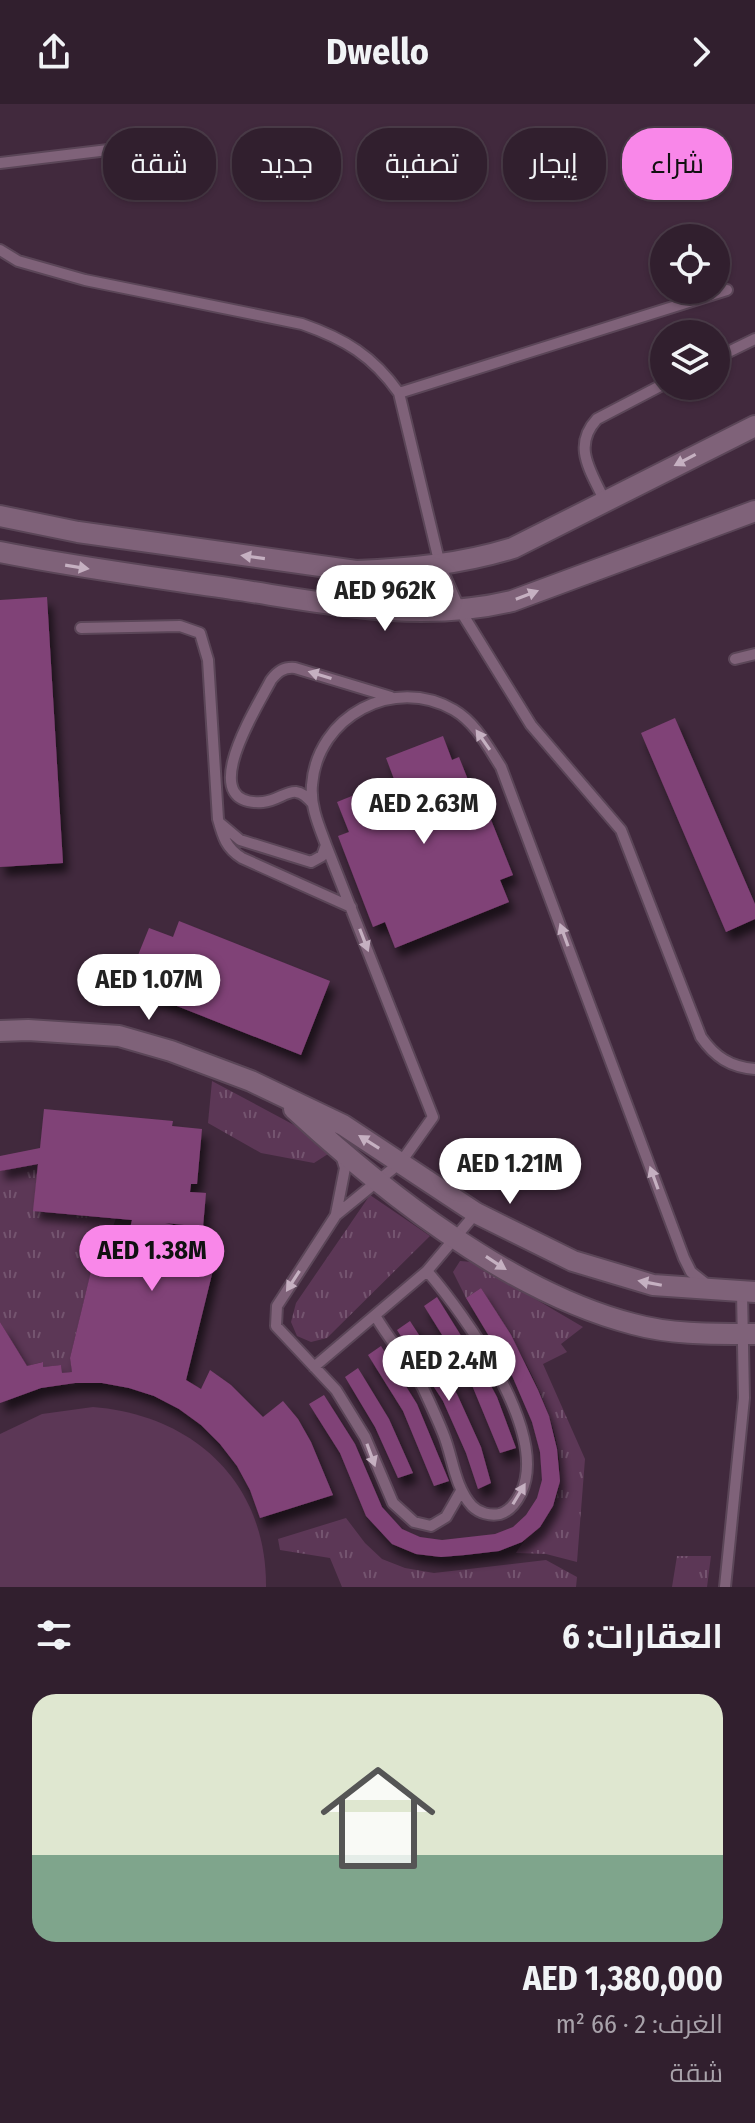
<!DOCTYPE html>
<html lang="ar">
<meta charset="utf-8">
<style>
:root{--surface:#311f2e;--page:#3d2c3a;--text:#f1f3f6;--muted:#a8a2aa;--line:#4c3d4a;--accent:#f987e9}
body{margin:0;font-family:"Fira Sans Condensed",Cairo,sans-serif;background:var(--page);color:var(--text);direction:rtl;height:100vh;display:flex;flex-direction:column;font-size:30px;white-space:nowrap}
*{box-sizing:border-box;margin:0}
p{font-size:26px;color:var(--muted)}
.icon{flex:none;width:44px;height:44px;fill:none;stroke:currentColor;stroke-width:2;stroke-linecap:round;stroke-linejoin:round}
.map{position:relative;height:1483px;overflow:hidden;direction:ltr}
.drawer{display:flex;flex-direction:column;background:var(--surface);flex:1}
.drawer>*{flex:none}
.hud{position:absolute;left:24px;top:24px;width:708px;height:72px;direction:rtl;display:flex;gap:16px}
.fabs{position:absolute;left:650px;top:120px;display:grid;gap:16px}
.fabs a{display:grid;place-items:center;width:80px;height:80px;border-radius:50%;background:var(--surface);box-shadow:0 2px 6px #0004,0 0 0 2px var(--line);font-size:40px}
.price{position:absolute;translate:-50% -68px;padding:0 18px;border-radius:28px;background:#fff;color:#222;font-size:26px;line-height:52px;filter:drop-shadow(0 2px 4px #0008)}
.price::after{content:'';position:absolute;left:50%;top:48px;width:24px;height:18px;margin-left:-12px;background:inherit;clip-path:polygon(0 0,100% 0,50% 100%)}
.price.selected{background:var(--accent);color:#111}
ul{padding:0;list-style:none}
li{display:grid;align-content:center;gap:16px;height:424px;padding:0 32px}
li+li{border-top:2px solid var(--line)}
li span{display:grid;place-items:center;height:248px;border-radius:24px;color:#555}
li>.icon{margin-inline-start:auto}
span .icon{width:144px;height:144px;fill:#fffc;stroke-width:1}
li b{font-size:34px}
h2{display:flex;justify-content:space-between;align-items:center;height:96px;padding:0 32px;font-size:34px}
.chip{padding:0 28px;border-radius:32px;background:var(--surface);box-shadow:0 2px 6px #0004,0 0 0 2px var(--line);font-size:28px;line-height:72px}
.chip.selected{background:var(--accent);color:#111}
header{display:flex;justify-content:space-between;align-items:center;height:104px;padding:0 32px;background:var(--surface);font-size:36px;font-weight:700}
.map>svg:first-child{display:block}
</style>
<header><svg class="icon" aria-label="forward" viewBox="0 0 24 24"><path d="M9 5l7 7-7 7"/></svg>Dwello<svg class="icon" aria-label="share" viewBox="0 0 24 24"><path d="M12 15V3M7 8l5-5 5 5M5 13v7h14v-7"/></svg></header>
<div class="map">
<svg width="755" height="1483" viewBox="0 0 755 1483">
<defs>
<pattern id="grass-tufts" width="24" height="20" patternUnits="userSpaceOnUse" patternTransform="scale(2)"><rect width="24" height="20" fill="#5c3756"/><path d="M3 7l-1-3M5 7V3M7 7l1-3M15 17l-1-3M17 17v-4M19 17l1-3" fill="none" stroke="#74546f"/></pattern>
<filter id="shadow"><feDropShadow dx="5" dy="9" stdDeviation="4" flood-color="#0009"/></filter>
</defs>
<rect width="100%" height="100%" fill="#41293d"/>
<path fill="url(#grass-tufts)" d="M 212,977 L 309,1029 L 328,1050 L 314,1059 L 261,1049 L 208,1019 Z
M 38,1060 L 34,1107 L 116,1114 L 111,1128 L 100,1131 L 70,1254 L 72,1268 L 62,1269 L 61,1261 L 43,1263 L 42,1258 L 27,1262 L 0,1218 L 0,1067 Z
M 370,1091 L 430,1132 L 327,1234 L 311,1238 L 297,1232 L 291,1218 L 296,1199 Z
M 460,1157 L 472,1158 L 583,1223 L 561,1240 L 567,1248 L 543,1260 L 585,1355 L 577,1458 L 546,1450 L 516,1449 C 526,1431 545,1420 554,1400 C 580,1337 514,1236 481,1184 L 466,1194 L 453,1168 Z
M 346,1414 L 365,1439 L 382,1455 L 405,1464 L 434,1469 L 546,1456 L 577,1473 L 576,1483 L 342,1483 L 330,1454 L 280,1446 L 278,1435 Z
M 677,1452 L 711,1452 L 707,1483 L 672,1483 Z"/>
<path fill="#5c3756" d="M 93,1303 C 194,1311 267,1379 266,1483 L 0,1483 L 0,1330 L 42,1310 Z"/>
<path fill="#804277" filter="url(#shadow)" d="M 47,493 L 63,759 L 0,763 L 0,496 Z
M 675,614 L 755,800 L 755,815 L 726,828 L 641,629 Z
M 443,632 L 452,656 L 459,653 L 472,686 L 478,683 L 513,771 L 500,776 L 509,798 L 395,844 L 385,818 L 373,823 L 338,732 L 349,728 L 337,698 L 394,675 L 386,654 Z
M 179,817 L 330,877 L 301,951 L 149,891 L 151,885 L 128,876 L 149,824 L 173,833 Z
M 44,1005 L 173,1017 L 172,1022 L 202,1025 L 197,1080 L 191,1080 L 190,1088 L 206,1089 L 203,1123 L 165,1119 L 198,1127 L 192,1152 L 215,1158 L 186,1276 L 201,1285 L 210,1266 L 231,1281 L 263,1313 L 283,1297 L 298,1315 L 311,1338 L 333,1391 L 260,1414 L 250,1386 L 237,1362 L 220,1340 L 201,1321 L 179,1305 L 154,1292 L 129,1284 L 102,1279 L 75,1279 L 41,1284 L 0,1299 L 0,1218 L 27,1262 L 43,1258 L 43,1263 L 61,1261 L 62,1269 L 72,1268 L 70,1254 L 100,1130 L 127,1137 L 132,1116 L 33,1107 L 38,1060 L 0,1067 L 0,1052 L 40,1044 Z
M 481,1184 L 511,1231 L 538,1286 L 549,1312 L 557,1345 L 560,1377 L 553,1402 L 540,1423 L 522,1438 L 499,1447 L 465,1451 L 441,1453 L 416,1450 L 392,1440 L 366,1412 L 340,1349 L 309,1300 L 324,1291 L 355,1340 L 382,1403 L 402,1425 L 420,1433 L 442,1436 L 495,1430 L 513,1423 L 526,1411 L 537,1394 L 542,1376 L 540,1348 L 532,1318 L 510,1267 L 466,1194 Z
M 437,1193 L 483,1267 L 497,1293 L 516,1344 L 500,1349 L 469,1274 L 424,1202 Z
M 410,1217 L 457,1290 L 481,1343 L 491,1379 L 478,1385 L 466,1349 L 443,1297 L 397,1226 Z
M 381,1242 L 417,1300 L 449,1377 L 434,1382 L 403,1307 L 368,1251 Z
M 358,1264 L 389,1315 L 413,1369 L 398,1374 L 375,1323 L 345,1273 Z"/>
<g fill="none" stroke-linecap="round" stroke-linejoin="round">
<g stroke="#5b4658" stroke-width="14">
<path id="service" d="M 0,59 L 191,36
M 0,146 L 18,157 L 85,176 L 302,220 C 345,235 373,252 399,289 L 440,461 L 460,506 L 531,621 L 621,726 L 701,933 C 715,953 730,963 755,965
M 716,254 L 755,235
M 399,289 L 727,186
M 605,398 C 592,368 571,343 597,315 L 664,280
M 81,524 L 180,522 L 200,529 L 208,556 L 218,715 C 223,733 226,744 242,754 L 351,803
M 735,555 L 755,550
M 313,700 C 293,675 285,696 263,698 C 192,703 259,600 271,576 C 278,567 284,563 295,564 L 391,593
M 221,720 L 240,736 L 311,758 L 322,752 L 326,741
M 336,1110 L 345,1064 L 341,1051
M 376,1213 C 390,1237 410,1259 423,1284 C 430,1299 437,1314 443,1329 C 453,1353 454,1382 472,1402 C 479,1409 490,1412 500,1410 C 510,1407 517,1397 521,1389 C 550,1329 465,1211 427,1167
M 314,1263 L 427,1167 L 476,1109
M 461,1387 L 446,1413 L 431,1422 L 414,1418 L 393,1399 L 365,1333 L 336,1286 L 276,1222 L 277,1202 L 336,1111 L 401,1058 L 433,1013 L 326,741 C 319,722 310,702 312,681 C 317,612 394,571 454,606 C 476,619 488,643 501,663 L 684,1154 L 691,1168 L 706,1180
M 725,1483 L 744,1294 L 742,1188"/>
</g>
<g stroke="#5b4658" stroke-width="24">
<path id="minor" d="M 0,412 L 78,428 L 356,467 C 410,465 461,460 513,444 L 755,322
M 0,448 C 80,464 160,474 240,486 C 331,500 421,519 512,497 L 755,407
M 0,927 L 28,926 L 119,932 L 171,947 L 251,977 L 343,1021 L 476,1109 L 573,1157 L 653,1181 L 755,1188
M 294,1005 C 385,1089 512,1189 633,1220 C 673,1231 714,1230 755,1230"/>
</g>
<use href="#service" stroke="#7f6279" stroke-width="10"/>
<use href="#minor" stroke="#7f6279" stroke-width="20"/>
</g>
<defs><path id="oneway-solid" d="M-6-.8H1V-3.2L6.5 0L1 3.2V.8H-6Z" transform="scale(2)"/></defs>
<g fill="#c5b0c1">
<use href="#oneway-solid" transform="translate(685 356) rotate(152)"/>
<use href="#oneway-solid" transform="translate(253 453) rotate(-172)"/>
<use href="#oneway-solid" transform="translate(77 463) rotate(9)"/>
<use href="#oneway-solid" transform="translate(527 491) rotate(-21)"/>
<use href="#oneway-solid" transform="translate(320 571) rotate(-163)"/>
<use href="#oneway-solid" transform="translate(483 636) rotate(-125)"/>
<use href="#oneway-solid" transform="translate(564 831) rotate(-110)"/>
<use href="#oneway-solid" transform="translate(364 836) rotate(69)"/>
<use href="#oneway-solid" transform="translate(369 1038) rotate(-148)"/>
<use href="#oneway-solid" transform="translate(654 1074) rotate(-110)"/>
<use href="#oneway-solid" transform="translate(496 1159) rotate(33)"/>
<use href="#oneway-solid" transform="translate(293 1177) rotate(123)"/>
<use href="#oneway-solid" transform="translate(650 1179) rotate(-169)"/>
<use href="#oneway-solid" transform="translate(371 1351) rotate(70)"/>
<use href="#oneway-solid" transform="translate(519 1390) rotate(-59)"/>
</g>
</svg>
<div class="fabs">
<a><svg class="icon" aria-label="locate" viewBox="0 0 24 24"><circle cx="12" cy="12" r="6"/><path d="M12 2v4M12 18v4M2 12h4M18 12h4"/></svg></a>
<a><svg class="icon" aria-label="layers" viewBox="0 0 24 24"><path d="M12 4l9 5-9 5-9-5zM3 14l9 5 9-5"/></svg></a>
</div>
<b class="price" style="left:385px;top:529px">AED 962K</b>
<b class="price" style="left:424px;top:742px">AED 2.63M</b>
<b class="price" style="left:149px;top:918px">AED 1.07M</b>
<b class="price" style="left:510px;top:1102px">AED 1.21M</b>
<b class="price selected" style="left:152px;top:1189px">AED 1.38M</b>
<b class="price" style="left:449px;top:1299px">AED 2.4M</b>
<div class="hud">
<a class="chip selected">شراء</a>
<a class="chip">إيجار</a>
<a class="chip">تصفية</a>
<a class="chip">جديد</a>
<a class="chip">شقة</a>
</div>
</div>
<section class="drawer">
<h2>العقارات: 6<svg class="icon" aria-label="filters" viewBox="0 0 24 24"><path d="M4 7h16M4 17h16"/><circle cx="9" cy="7" r="2"/><circle cx="15" cy="17" r="2"/></svg></h2>
<ul>
<li><span style="background:linear-gradient(#dfe7d0 65%,#7fa58c 0)"><svg class="icon" aria-label="home" viewBox="0 0 24 24"><path d="M3 11l9-7 9 7M6 9v11h12V9"/></svg></span><div><b>AED 1,380,000</b><p>الغرف: 2 · 66 m²</p><p>شقة</p></div></li>
</ul>
</section>
